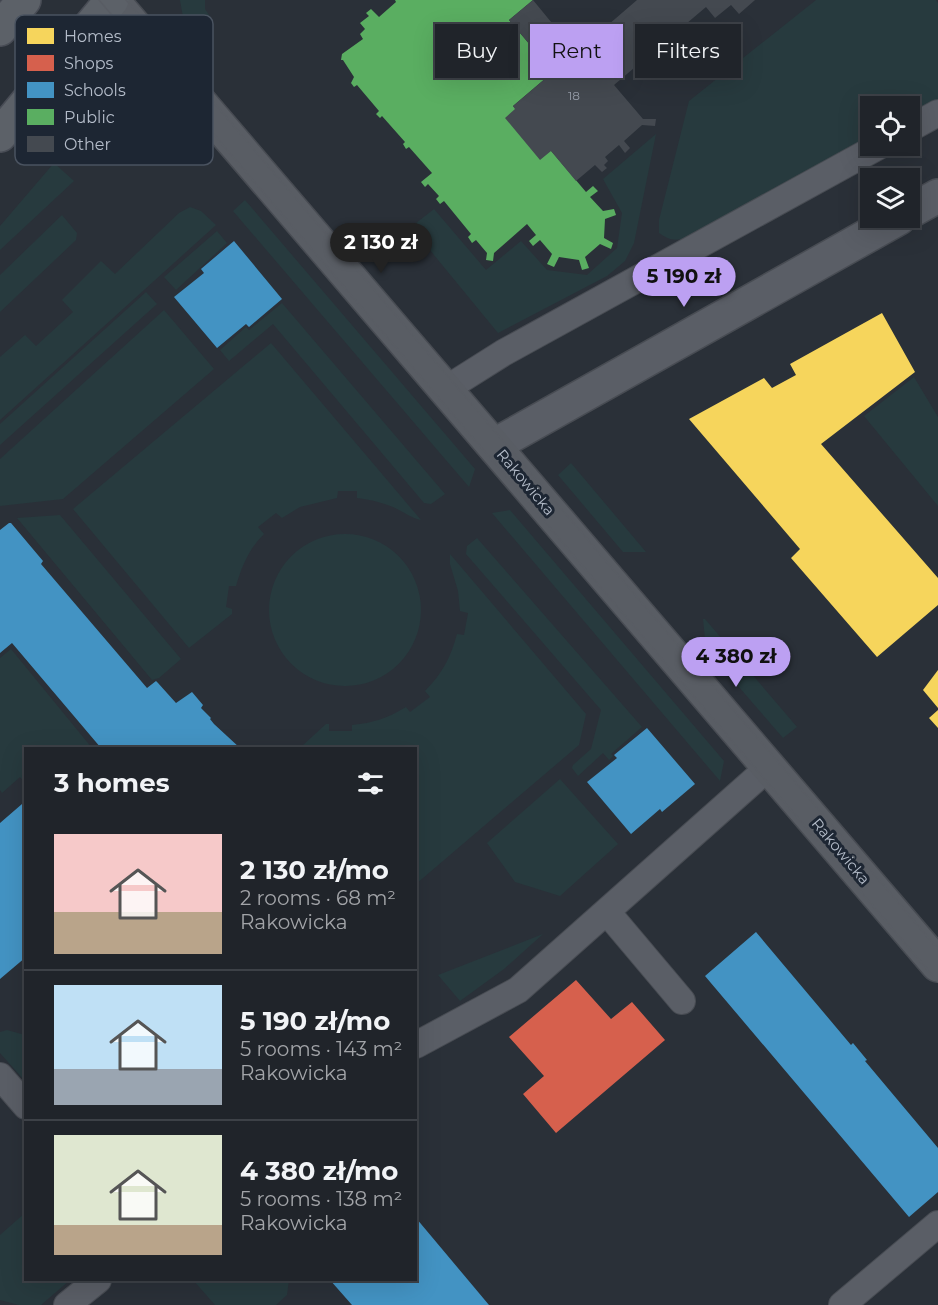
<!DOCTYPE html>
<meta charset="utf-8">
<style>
:root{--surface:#20242a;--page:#2d3036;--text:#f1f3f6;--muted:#a2a4a8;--line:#3d4147;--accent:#bca0f2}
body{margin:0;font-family:Montserrat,sans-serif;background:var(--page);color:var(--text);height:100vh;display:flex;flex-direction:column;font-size:22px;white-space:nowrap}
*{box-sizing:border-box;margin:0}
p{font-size:20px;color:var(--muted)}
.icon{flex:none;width:33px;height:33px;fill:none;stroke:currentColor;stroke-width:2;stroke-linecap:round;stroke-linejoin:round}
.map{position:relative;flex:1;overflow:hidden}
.details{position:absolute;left:24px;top:747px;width:393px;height:534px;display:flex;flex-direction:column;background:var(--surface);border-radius:0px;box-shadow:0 6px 24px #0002,0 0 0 2px var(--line)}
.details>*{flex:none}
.hud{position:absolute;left:435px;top:24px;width:412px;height:54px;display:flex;gap:12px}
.tools{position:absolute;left:860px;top:96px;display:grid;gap:12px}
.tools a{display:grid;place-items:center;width:60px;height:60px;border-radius:0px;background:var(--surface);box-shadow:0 6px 24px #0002,0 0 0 2px var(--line);font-size:30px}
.price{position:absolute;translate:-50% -51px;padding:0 14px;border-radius:21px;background:var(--accent);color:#111;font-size:20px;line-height:39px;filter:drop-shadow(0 2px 3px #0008)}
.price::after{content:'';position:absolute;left:50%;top:36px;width:18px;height:14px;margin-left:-9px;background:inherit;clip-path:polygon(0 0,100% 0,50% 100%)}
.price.active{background:#222;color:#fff}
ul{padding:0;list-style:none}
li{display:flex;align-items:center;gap:18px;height:150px;padding:0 30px}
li+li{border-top:2px solid var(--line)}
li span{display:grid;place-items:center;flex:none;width:168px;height:120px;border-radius:0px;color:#555}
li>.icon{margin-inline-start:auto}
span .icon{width:72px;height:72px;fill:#fffc;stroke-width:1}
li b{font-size:26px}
h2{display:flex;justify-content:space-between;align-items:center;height:72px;padding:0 30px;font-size:26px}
.tag{padding:0 21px;border-radius:0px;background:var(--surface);box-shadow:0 6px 24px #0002,0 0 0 2px var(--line);font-size:21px;line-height:54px}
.tag.active{background:var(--accent);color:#111}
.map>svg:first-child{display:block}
</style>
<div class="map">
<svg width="938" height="1305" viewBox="0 0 938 1305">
<rect width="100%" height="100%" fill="#2a3038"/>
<path fill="#273a3e" d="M 180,0 L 205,0 L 205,9 L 211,18 L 192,34 L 184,23 Z
M 816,0 L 936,0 L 938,3 L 938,102 L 909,117 L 909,106 L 870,106 L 870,138 L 686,238 C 674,241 669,240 659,233 L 659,220 L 689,101 Z
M 656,134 L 634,243 L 625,261 L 607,276 L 498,333 L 411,227 L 434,209 L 486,270 L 521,241 L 547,270 L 587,275 L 617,248 L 622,213 L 603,179 Z
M 54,163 L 74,181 L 0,250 L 0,226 Z
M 245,200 L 475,469 L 469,487 L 233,211 Z
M 190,207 L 201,211 L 216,225 L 0,420 L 0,357 L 25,335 L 36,346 L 73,312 L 62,300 L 101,261 L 115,274 L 179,213 Z
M 62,215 L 77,233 L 76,240 L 0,312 L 0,275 Z
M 217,231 L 227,243 L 176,290 L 164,277 Z
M 146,292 L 157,304 L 0,445 L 0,424 Z
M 282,303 L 445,494 L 431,504 L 424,503 L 273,324 L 229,361 L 220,350 L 246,327 L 249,330 Z
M 164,310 L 214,369 L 63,499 L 0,506 L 0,459 Z
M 271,343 L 421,520 C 412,518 407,514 399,510 C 386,503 372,500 357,498 L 357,491 L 338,491 L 337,498 L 300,507 L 282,518 L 276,513 L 258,527 L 264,534 C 249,549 242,566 236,586 L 229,586 L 226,607 L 232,609 L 232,614 L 189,648 L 73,509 Z
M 914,377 L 938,417 L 938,506 L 864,416 Z
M 571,463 L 646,552 L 623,552 L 558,475 Z
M 510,510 L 724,761 L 720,781 L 492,513 Z
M 60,515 L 181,659 L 159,678 L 152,680 L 17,518 Z
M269 610a76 76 0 1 1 152 0a76 76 0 1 1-152 0Z
M 477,538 L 642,727 L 611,754 L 613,756 L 609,760 L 603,753 L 578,776 L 572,768 L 573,765 L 591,749 L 601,710 L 466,554 L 467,546 Z
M 450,554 L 586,714 L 579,745 L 416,884 L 416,748 L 302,748 L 302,746 L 326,724 L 329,724 L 329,731 L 352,731 L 352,725 C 373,723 388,718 406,707 L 410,712 L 430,697 L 425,691 C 442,674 451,657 457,634 L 464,635 L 468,613 L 460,611 L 458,591 L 450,564 Z
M 703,619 L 705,619 L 797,727 L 783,738 L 706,649 Z
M 11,649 L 92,748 L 26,748 L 25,783 L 20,777 L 2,793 L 0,790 L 0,658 Z
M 560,779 L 618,844 L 560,896 L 515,882 L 487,843 Z
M 543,934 L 504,969 L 460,1001 L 438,975 Z
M 7,1030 L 25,1035 L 25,1081 L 0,1053 L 0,1032 Z
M 25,1213 L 26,1280 L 70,1280 L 41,1305 L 19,1305 L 0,1300 L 0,1235 Z
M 193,1280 L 289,1280 L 287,1295 L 276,1305 L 215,1305 Z"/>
<path fill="#f6d55c" d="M 882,313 L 915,372 L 821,444 L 938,578 L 938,605 L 877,657 L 791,558 L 800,549 L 689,419 L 764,378 L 772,388 L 796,375 L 790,364 Z
M 938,670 L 938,708 L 923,690 Z
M 938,710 L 938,728 L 929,718 Z"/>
<path fill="#d6604d" d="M 576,980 L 611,1019 L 632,1002 L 665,1040 L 556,1133 L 523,1094 L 544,1076 L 509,1037 Z"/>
<path fill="#4393c3" d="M 234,241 L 282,299 L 249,327 L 246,324 L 217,348 L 174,297 L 204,273 L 201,269 Z
M 9,523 L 11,523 L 43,561 L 41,564 L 147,688 L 156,681 L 158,683 L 176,703 L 192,692 L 203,705 L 201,708 L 211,718 L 210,719 L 214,724 L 240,748 L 101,748 L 12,643 L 0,653 L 0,530 Z
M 647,728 L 695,784 L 662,812 L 660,809 L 631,834 L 587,782 L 617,758 L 614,755 Z
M 22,804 L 26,808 L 26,957 L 0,979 L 0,823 Z
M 756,932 L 851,1045 L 853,1043 L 867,1060 L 865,1061 L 938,1148 L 938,1192 L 909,1217 L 705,976 Z
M 416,1218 L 489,1305 L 352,1305 L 330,1280 L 416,1280 Z"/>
<path fill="#5aae61" d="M 395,0 L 533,0 L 509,20 L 553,72 L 513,106 L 586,192 L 593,186 L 598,191 L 590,197 L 603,211 L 614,209 L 616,215 L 605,219 L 604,238 L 613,243 L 611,249 L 600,244 L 585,257 L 589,268 L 582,270 L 579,260 L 559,257 L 554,267 L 547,264 L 552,254 L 540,240 L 533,246 L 529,241 L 536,235 L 527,224 L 494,253 L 493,261 L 486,260 L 487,253 L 476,240 L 472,243 L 468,237 L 471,234 L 444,201 L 440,204 L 436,199 L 439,196 L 428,184 L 425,187 L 421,182 L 432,173 L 409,147 L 406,149 L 403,144 L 405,142 L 382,116 L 380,118 L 376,114 L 379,111 L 357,85 L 354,87 L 351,83 L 354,77 L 343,60 L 341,60 L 342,54 L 363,39 L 360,34 L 365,29 L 360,23 L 369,16 L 366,13 L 371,9 L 379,17 L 396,2 Z"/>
<path fill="#444950" d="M 533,0 L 570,45 L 595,24 L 601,31 L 637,0 L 755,0 L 739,14 L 731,5 L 715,18 L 706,7 L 614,85 L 643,119 L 656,119 L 655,126 L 642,125 L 624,141 L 630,148 L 625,153 L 619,145 L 605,157 L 608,161 L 604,165 L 607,168 L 602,172 L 595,165 L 576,181 L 551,151 L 540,160 L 505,118 L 515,109 L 513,106 L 553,72 L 509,20 Z"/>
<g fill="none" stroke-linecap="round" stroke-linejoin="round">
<g stroke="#484c53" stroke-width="28">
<path id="lane" d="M 909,129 L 938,113
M 446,389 L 503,353 L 879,146
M 607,912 L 682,1001
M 416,1045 L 518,990 L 769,767
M 0,1076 L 26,1106
M 67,1305 L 98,1280
M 842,1305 L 938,1224"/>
</g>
<g stroke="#484c53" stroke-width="36">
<path id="street" d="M 909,212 L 938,196
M 495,445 L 899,218"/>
</g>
<g stroke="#484c53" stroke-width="36">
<path id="secondary" d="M 112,0 L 938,965"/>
</g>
<g stroke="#484c55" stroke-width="36">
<path id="primary" d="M 0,29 L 24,0
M 0,135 L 112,0"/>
</g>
<use href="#lane" stroke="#5a5e66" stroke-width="26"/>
<use href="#street" stroke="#5a5e66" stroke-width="33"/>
<use href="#secondary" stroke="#595d64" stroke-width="33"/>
<use href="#primary" stroke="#5c6168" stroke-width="33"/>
<path stroke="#595d64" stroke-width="1.5" d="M 99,0 L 938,982
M 126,0 L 938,949"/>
</g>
<g text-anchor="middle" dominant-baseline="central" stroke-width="6" stroke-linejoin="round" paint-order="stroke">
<g font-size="12" fill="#989fab">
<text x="574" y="95">18</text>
</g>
<g font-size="15" fill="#b4bcc9" stroke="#1d2633">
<text transform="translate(526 482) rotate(50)">Rakowicka</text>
<text transform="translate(841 851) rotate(50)">Rakowicka</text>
</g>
</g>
<rect x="15" y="15" width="198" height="150" rx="9" fill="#1d2633" stroke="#4a5360" stroke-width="1.5"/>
<rect x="27" y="28" width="27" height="16" fill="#f6d55c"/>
<rect x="27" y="55" width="27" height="16" fill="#d6604d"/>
<rect x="27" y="82" width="27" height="16" fill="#4393c3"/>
<rect x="27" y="109" width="27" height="16" fill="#5aae61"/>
<rect x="27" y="136" width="27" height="16" fill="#444950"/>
<g font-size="16" fill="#b4bcc9">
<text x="64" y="42">Homes</text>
<text x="64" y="69">Shops</text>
<text x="64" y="96">Schools</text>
<text x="64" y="123">Public</text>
<text x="64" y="150">Other</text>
</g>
</svg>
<div class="tools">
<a><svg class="icon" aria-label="locate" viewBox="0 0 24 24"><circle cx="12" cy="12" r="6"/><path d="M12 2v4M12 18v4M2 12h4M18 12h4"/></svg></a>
<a><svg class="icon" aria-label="layers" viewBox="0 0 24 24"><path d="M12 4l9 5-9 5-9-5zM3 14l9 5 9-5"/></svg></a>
</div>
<b class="price active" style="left:381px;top:274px">2 130 zł</b>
<b class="price" style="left:684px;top:308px">5 190 zł</b>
<b class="price" style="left:736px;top:688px">4 380 zł</b>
<div class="hud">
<a class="tag">Buy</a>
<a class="tag active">Rent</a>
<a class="tag">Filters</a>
</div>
<section class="details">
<h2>3 homes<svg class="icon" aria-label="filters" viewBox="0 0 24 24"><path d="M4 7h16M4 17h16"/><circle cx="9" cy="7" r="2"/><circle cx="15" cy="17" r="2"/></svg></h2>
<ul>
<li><span style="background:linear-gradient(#f6c9c9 65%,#b9a48a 0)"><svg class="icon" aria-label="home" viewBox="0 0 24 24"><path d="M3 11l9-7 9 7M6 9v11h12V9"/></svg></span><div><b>2 130 zł/mo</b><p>2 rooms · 68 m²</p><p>Rakowicka</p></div></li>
<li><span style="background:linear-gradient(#bfe0f5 70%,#9aa5b1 0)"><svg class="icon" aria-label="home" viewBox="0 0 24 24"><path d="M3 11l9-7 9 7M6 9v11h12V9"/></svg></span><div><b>5 190 zł/mo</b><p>5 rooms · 143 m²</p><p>Rakowicka</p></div></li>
<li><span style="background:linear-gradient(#dfe7d0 75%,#b9a48a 0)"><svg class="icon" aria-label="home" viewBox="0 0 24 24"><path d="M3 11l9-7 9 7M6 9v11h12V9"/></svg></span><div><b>4 380 zł/mo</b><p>5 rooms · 138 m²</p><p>Rakowicka</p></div></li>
</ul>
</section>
</div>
